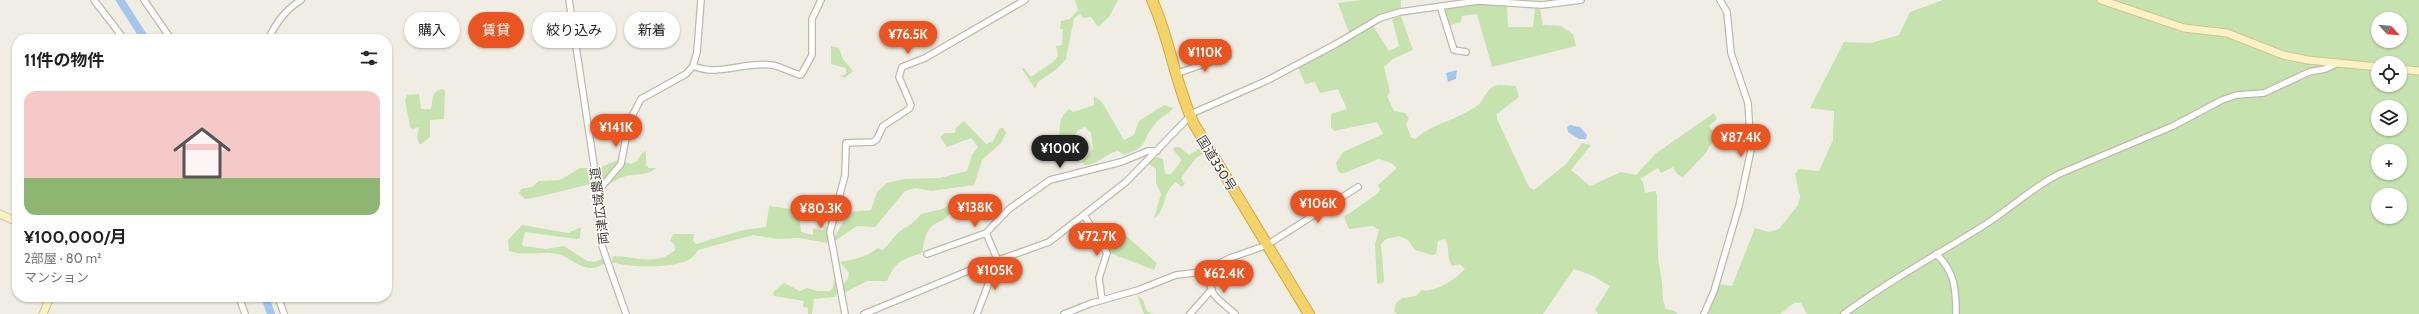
<!DOCTYPE html>
<html lang="ja">
<meta charset="utf-8">
<style>
:root{--surface:#fff;--page:#f6f6f6;--text:#222;--muted:#767676;--line:#e0e0e0;--accent:#ea5421}
body{margin:0;font-family:Cabin,"Noto Sans JP",sans-serif;background:var(--page);color:var(--text);height:100vh;display:flex;flex-direction:column;font-size:15px;white-space:nowrap}
*{box-sizing:border-box;margin:0}
p{font-size:13px;color:var(--muted)}
.icon{flex:none;width:22px;height:22px;fill:none;stroke:currentColor;stroke-width:2;stroke-linecap:round;stroke-linejoin:round}
.map{position:relative;flex:1;overflow:hidden}
.sheet{position:absolute;left:12px;top:34px;width:380px;height:268px;display:flex;flex-direction:column;background:var(--surface);border-radius:16px;box-shadow:0 1px 3px #0004}
.sheet>*{flex:none}
.guide{position:absolute;left:404px;top:12px;width:380px;height:36px;display:flex;gap:8px}
.needle{width:26px;rotate:116deg}
.buttons{position:absolute;left:2371px;top:12px;display:grid;gap:8px}
.buttons a{display:grid;place-items:center;width:36px;height:36px;border-radius:50%;background:var(--surface);box-shadow:0 1px 3px #0004;font-size:20px}
.price{position:absolute;translate:-50% -34px;padding:0 9px;border-radius:14px;background:var(--accent);color:#fff;font-size:13px;line-height:26px;filter:drop-shadow(0 1px 2px #0008)}
.price::after{content:'';position:absolute;left:50%;top:24px;width:12px;height:9px;margin-left:-6px;background:inherit;clip-path:polygon(0 0,100% 0,50% 100%)}
.price.selected{background:#222;color:#fff}
ul{padding:0;list-style:none}
li{display:grid;align-content:center;gap:8px;height:212px;padding:0 12px}
li+li{border-top:1px solid var(--line)}
li span{display:grid;place-items:center;height:124px;border-radius:12px;color:#555}
li>.icon{margin-inline-start:auto}
span .icon{width:72px;height:72px;fill:#fffc;stroke-width:1}
li b{font-size:17px}
h2{display:flex;justify-content:space-between;align-items:center;height:48px;padding:0 12px;font-size:17px}
.tag{padding:0 14px;border-radius:18px;background:var(--surface);box-shadow:0 1px 3px #0004;font-size:14px;line-height:36px}
.tag.selected{background:var(--accent);color:#fff}
.map>svg:first-child{display:block}
</style>
<div class="map">
<svg width="2419" height="314" viewBox="0 0 2419 314">
<rect width="100%" height="100%" fill="#f0eee4"/>
<path fill="#c6e2af" fill-rule="evenodd" d="M 1075,0 L 1118,0 L 1109,17 L 1098,27 L 1091,17 L 1083,18 L 1080,14 L 1074,18 L 1066,59 L 1057,69 L 1038,82 L 1035,89 L 1022,69 L 1024,68 L 1031,77 L 1053,62 L 1058,56 L 1056,46 L 1062,45 L 1063,29 L 1060,29 L 1061,21 L 1070,19 L 1078,10 Z
M 1362,0 L 1401,0 L 1401,9 L 1381,15 L 1370,21 L 1389,51 L 1399,46 L 1392,19 L 1401,16 L 1413,50 L 1393,59 L 1384,67 L 1390,92 L 1387,96 L 1394,111 L 1405,113 L 1409,118 L 1406,124 L 1411,137 L 1415,139 C 1433,123 1458,120 1478,105 C 1484,100 1486,90 1494,86 C 1500,84 1510,86 1516,86 L 1519,97 L 1497,114 L 1497,119 L 1529,187 L 1534,190 L 1566,164 L 1582,143 L 1591,145 L 1571,170 L 1590,186 L 1621,172 L 1636,175 L 1655,154 L 1714,113 L 1717,119 L 1709,126 L 1713,132 L 1731,125 L 1733,132 L 1719,143 L 1711,144 L 1705,154 L 1683,177 L 1678,175 L 1673,167 L 1661,173 L 1658,168 L 1640,179 L 1643,182 L 1645,193 L 1655,191 L 1657,195 L 1658,258 L 1662,281 L 1663,300 L 1666,309 L 1675,311 L 1678,314 L 1598,314 L 1595,310 L 1610,286 L 1591,275 L 1574,269 L 1543,314 L 1397,314 L 1394,311 L 1396,303 L 1402,298 L 1416,296 L 1422,290 C 1435,293 1456,279 1465,269 L 1460,264 L 1452,266 C 1446,257 1450,247 1445,239 L 1438,241 L 1436,254 L 1432,255 L 1415,250 L 1408,240 L 1399,236 L 1386,239 L 1381,244 L 1384,281 L 1381,284 L 1377,283 L 1375,244 L 1379,230 L 1373,226 L 1349,229 L 1344,217 L 1377,194 L 1380,190 L 1378,185 L 1397,168 L 1391,163 L 1379,159 L 1342,174 L 1338,171 L 1336,163 L 1343,152 L 1383,134 L 1377,122 L 1334,131 L 1331,127 L 1331,114 L 1347,109 L 1338,89 L 1320,93 L 1315,82 L 1305,84 L 1298,67 L 1351,38 L 1338,3 Z
M 1943,0 L 2419,0 L 2419,314 L 1807,314 L 1801,303 L 1794,303 L 1780,314 L 1705,314 L 1718,284 L 1732,286 L 1755,228 L 1769,232 L 1779,229 L 1798,205 L 1800,197 L 1795,174 L 1799,169 L 1819,171 L 1833,140 L 1834,111 L 1810,108 L 1844,42 L 1871,43 L 1899,35 L 1910,12 ZM 2378,19 L 2400,19 L 2400,41 L 2378,41 ZM 2378,63 L 2400,63 L 2400,85 L 2378,85 ZM 2378,107 L 2400,107 L 2400,129 L 2378,129 ZM 2378,151 L 2400,151 L 2400,173 L 2378,173 ZM 2378,195 L 2400,195 L 2400,217 L 2378,217 Z
M 1478,3 L 1507,6 L 1508,27 L 1533,27 L 1535,9 L 1540,8 L 1543,25 L 1561,26 L 1573,34 L 1576,46 L 1492,67 L 1477,14 L 1462,16 L 1461,22 L 1448,26 L 1443,9 Z
M 831,46 L 839,48 L 843,59 L 853,71 L 845,78 L 840,76 L 846,74 L 846,68 L 831,64 Z
M 443,89 L 445,91 L 444,119 L 430,120 L 430,137 L 422,144 L 419,144 L 417,136 L 419,127 L 413,129 L 410,127 L 405,100 L 407,95 L 419,94 L 421,109 L 431,109 C 434,98 430,92 443,89 Z
M 1094,96 L 1102,102 L 1124,140 L 1134,135 L 1139,121 L 1164,105 L 1173,108 C 1168,115 1160,117 1155,124 C 1139,143 1152,144 1124,155 L 1118,151 C 1106,153 1098,165 1085,165 L 1082,162 L 1093,149 L 1091,133 L 1085,127 L 1077,131 L 1073,140 L 1076,144 L 1075,155 L 1060,164 L 1055,162 L 1051,156 C 1068,139 1051,124 1069,109 L 1073,112 L 1094,105 Z
M 964,121 L 986,144 L 993,141 L 1000,128 L 1003,128 L 1006,133 L 1001,143 L 982,160 L 974,185 L 931,191 L 916,188 L 905,191 L 875,227 L 857,226 L 835,241 L 835,236 L 849,212 L 871,210 L 877,192 L 887,183 L 904,179 L 940,178 L 967,171 L 972,155 L 978,147 L 971,138 L 947,147 L 940,137 L 945,133 L 955,133 L 956,128 Z
M 1175,147 L 1179,147 L 1189,155 L 1202,147 L 1205,153 L 1196,158 L 1181,178 L 1185,184 L 1182,187 L 1176,182 C 1163,190 1166,211 1154,219 L 1161,194 L 1156,183 L 1156,169 L 1148,164 C 1153,159 1156,155 1163,159 L 1165,174 L 1171,174 L 1182,160 L 1173,150 Z
M 646,151 L 646,165 L 649,168 L 656,168 C 646,177 634,173 623,177 C 614,180 609,186 599,186 L 599,182 L 533,198 L 525,199 L 519,193 L 521,189 L 532,187 L 539,181 L 560,180 L 580,168 L 598,168 L 618,160 L 631,164 L 637,161 L 642,153 Z
M 957,201 L 961,205 L 959,211 L 948,215 C 944,222 938,221 932,226 C 925,232 924,244 922,253 C 902,260 896,260 887,281 L 867,281 L 844,293 L 842,285 L 848,279 L 849,273 L 840,262 C 854,260 866,257 878,248 L 882,250 C 888,246 892,239 897,234 C 906,225 911,227 921,214 L 942,209 Z
M 769,206 L 799,210 L 801,232 L 813,235 L 813,228 L 823,231 L 826,226 L 829,227 L 828,241 L 827,243 L 799,238 L 777,239 L 753,235 L 698,250 C 695,255 691,260 684,262 C 665,268 631,268 612,262 L 613,256 C 634,256 656,267 675,250 L 674,244 L 670,241 L 673,234 L 694,234 L 693,241 L 696,244 L 743,230 L 766,227 Z
M 522,225 L 568,233 L 581,227 L 580,238 L 577,239 L 525,232 L 522,244 L 523,246 L 546,249 L 564,246 L 587,261 L 595,262 L 603,258 L 606,262 C 588,277 574,260 561,255 C 547,250 525,257 509,251 L 508,240 Z
M 1124,234 L 1157,263 L 1154,270 L 1110,253 L 1109,244 L 1114,238 L 1119,239 Z
M 834,279 L 839,292 L 834,297 L 814,299 L 812,314 L 808,314 L 808,308 L 803,307 L 804,301 L 774,296 L 773,292 L 784,283 L 800,291 L 807,288 L 817,291 L 830,291 L 833,288 Z
M 1137,295 L 1143,300 L 1147,311 L 1153,314 L 1144,314 Z"/>
<path fill="#a3c6ea" d="M 1457,70 L 1456,79 L 1448,82 L 1446,73 Z
M 1570,125 L 1580,127 L 1587,135 L 1586,139 L 1579,139 L 1568,132 L 1567,127 Z"/>
<g fill="none" stroke-linecap="round" stroke-linejoin="round">
<path stroke="#a3c6ea" stroke-width="8" d="M 120,0 L 145,39
M 265,297 L 271,314"/>
<g stroke="#beb9aa" stroke-width="8">
<path id="street" d="M 94,0 L 124,39
M 144,0 L 171,39
M 569,0 L 597,185 L 601,243 L 626,314
M 1440,6 L 1454,50 L 1466,52
M 268,39 C 277,22 285,10 301,0
M 693,66 C 719,77 745,61 771,65 C 781,66 791,73 801,75 L 812,55 L 812,19 L 821,0
M 1175,74 L 1228,56
M 598,191 L 621,164 L 629,122 L 641,99 L 686,74 L 693,66 L 697,52 L 701,0
M 1084,215 L 1107,253 L 1099,278 L 1102,300
M 986,233 L 1009,209 L 1050,180 L 1121,162 L 1148,151 L 1157,151
M 927,254 L 986,233 L 998,261
M 1936,254 C 1955,271 1956,290 1956,314
M 1211,271 C 1206,297 1220,299 1235,314
M 239,297 L 245,314
M 278,297 L 284,314
M 845,314 L 830,232 L 845,175 L 846,143 L 873,142 L 877,139 L 883,126 L 909,109 L 911,105 L 899,77 L 902,67 L 925,58 L 1025,0
M 864,314 L 968,271 L 1049,242 L 1126,182 L 1193,113 L 1266,81 L 1336,44 L 1380,18 L 1400,12 L 1478,1 L 1542,5 L 1581,0
M 977,314 L 997,261
M 1064,314 L 1092,303 L 1138,290 L 1176,275 L 1211,271 L 1216,265 L 1230,258 L 1267,245 L 1358,187
M 1190,314 L 1212,289
M 1704,314 L 1714,291 L 1739,206 L 1751,150 L 1748,103 L 1731,53 L 1727,12 L 1720,0
M 1844,314 C 1889,280 1939,254 1986,224 C 2011,208 2033,187 2059,174 L 2173,126 L 2222,100 L 2237,95 L 2264,93 L 2309,72 L 2325,69 L 2338,63"/>
</g>
<g stroke="#cdc496" stroke-width="9">
<path id="secondary" d="M 2101,0 L 2184,28 L 2227,33 L 2283,55 L 2308,60 L 2378,67
M 2400,69 L 2419,71
M 0,214 L 17,222
M 43,314 L 50,297"/>
</g>
<g stroke="#d1a93d" stroke-width="12">
<path id="highway" d="M 1152,0 C 1170,39 1175,84 1194,124 L 1309,314"/>
</g>
<use href="#street" stroke="#fff" stroke-width="5.5"/>
<use href="#secondary" stroke="#faf2c4" stroke-width="7"/>
<use href="#highway" stroke="#f3d46c" stroke-width="10"/>
</g>
<g text-anchor="middle" dominant-baseline="central" stroke-width="3" stroke-linejoin="round" paint-order="stroke">
<g font-size="13" fill="#423e34" stroke="#fff">
<text transform="translate(1217 163) rotate(58)">国道350号</text>
<text transform="translate(599 206) rotate(-97)">両津広域農道</text>
</g>
</g>
</svg>
<div class="buttons">
<a><svg class="needle" viewBox="-14 -14 28 28"><path d="M0-13l5 13h-10z" fill="#e53935"/><path d="M0 13l5-13h-10z" fill="#767676"/></svg></a>
<a><svg class="icon" aria-label="locate" viewBox="0 0 24 24"><circle cx="12" cy="12" r="6"/><path d="M12 2v4M12 18v4M2 12h4M18 12h4"/></svg></a>
<a><svg class="icon" aria-label="layers" viewBox="0 0 24 24"><path d="M12 4l9 5-9 5-9-5zM3 14l9 5 9-5"/></svg></a>
<a>+</a>
<a>−</a>
</div>
<b class="price" style="left:908px;top:55px">¥76.5K</b>
<b class="price" style="left:1205px;top:73px">¥110K</b>
<b class="price" style="left:616px;top:148px">¥141K</b>
<b class="price" style="left:1741px;top:158px">¥87.4K</b>
<b class="price selected" style="left:1060px;top:169px">¥100K</b>
<b class="price" style="left:1318px;top:224px">¥106K</b>
<b class="price" style="left:975px;top:228px">¥138K</b>
<b class="price" style="left:821px;top:229px">¥80.3K</b>
<b class="price" style="left:1097px;top:257px">¥72.7K</b>
<b class="price" style="left:995px;top:291px">¥105K</b>
<b class="price" style="left:1224px;top:294px">¥62.4K</b>
<div class="guide">
<a class="tag">購入</a>
<a class="tag selected">賃貸</a>
<a class="tag">絞り込み</a>
<a class="tag">新着</a>
</div>
<section class="sheet">
<h2>11件の物件<svg class="icon" aria-label="filters" viewBox="0 0 24 24"><path d="M4 7h16M4 17h16"/><circle cx="9" cy="7" r="2"/><circle cx="15" cy="17" r="2"/></svg></h2>
<ul>
<li><span style="background:linear-gradient(#f6c9c9 70%,#8fb573 0)"><svg class="icon" aria-label="home" viewBox="0 0 24 24"><path d="M3 11l9-7 9 7M6 9v11h12V9"/></svg></span><div><b>¥100,000/月</b><p>2部屋 · 80 m²</p><p>マンション</p></div></li>
</ul>
</section>
</div>
